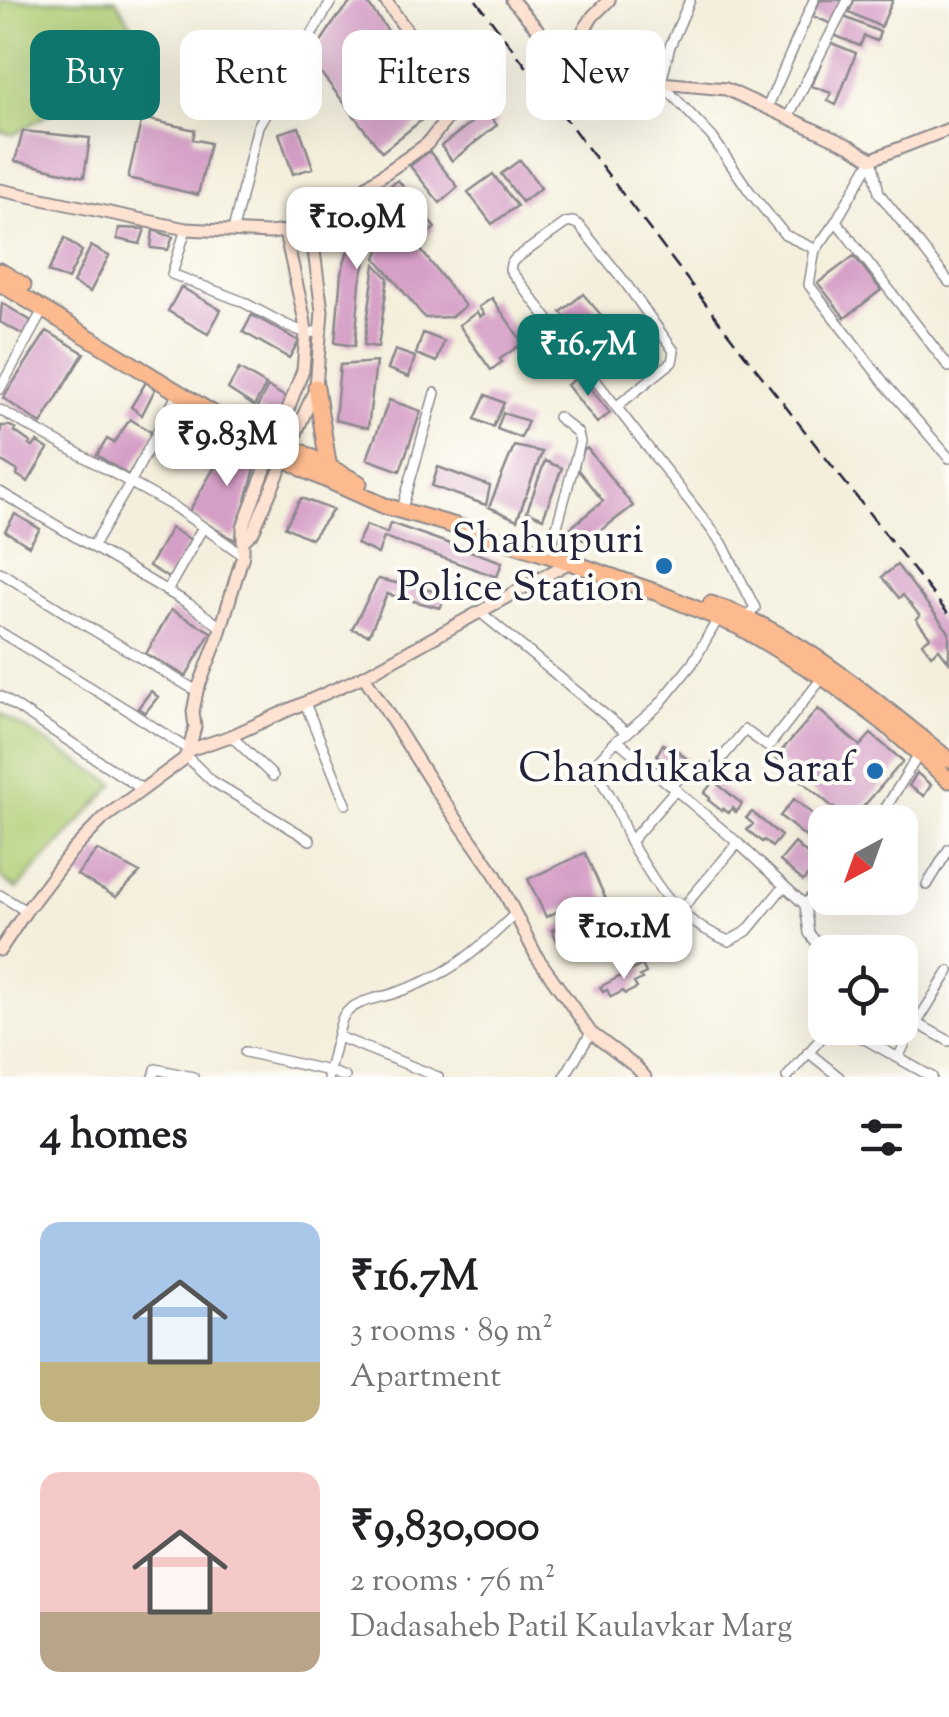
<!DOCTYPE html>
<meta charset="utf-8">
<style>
:root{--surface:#fff;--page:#f2f2f2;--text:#202124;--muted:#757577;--accent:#0f766e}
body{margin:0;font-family:"Sorts Mill Goudy",serif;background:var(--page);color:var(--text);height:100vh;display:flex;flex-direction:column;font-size:38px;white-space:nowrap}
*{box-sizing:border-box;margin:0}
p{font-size:32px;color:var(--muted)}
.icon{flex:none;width:55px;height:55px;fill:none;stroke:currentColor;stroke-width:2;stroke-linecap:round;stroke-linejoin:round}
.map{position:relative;height:1077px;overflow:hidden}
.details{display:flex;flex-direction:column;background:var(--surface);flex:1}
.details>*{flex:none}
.guide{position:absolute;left:30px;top:30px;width:890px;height:90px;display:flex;gap:20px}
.needle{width:65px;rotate:221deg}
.controls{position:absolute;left:808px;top:805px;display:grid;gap:20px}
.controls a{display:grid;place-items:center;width:110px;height:110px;border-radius:20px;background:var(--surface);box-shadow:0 10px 40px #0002;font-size:50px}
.price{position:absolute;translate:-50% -85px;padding:0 22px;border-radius:20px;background:#fff;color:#222;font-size:32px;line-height:65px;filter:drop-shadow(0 2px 5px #0008)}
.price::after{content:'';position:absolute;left:50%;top:60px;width:30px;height:22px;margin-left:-15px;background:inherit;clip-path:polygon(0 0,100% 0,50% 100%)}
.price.current{background:var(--accent);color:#fff}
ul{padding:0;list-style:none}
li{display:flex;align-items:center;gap:30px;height:250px;padding:0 40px}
li span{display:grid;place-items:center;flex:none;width:280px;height:200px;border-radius:20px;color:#555}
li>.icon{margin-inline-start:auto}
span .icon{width:120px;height:120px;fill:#fffc;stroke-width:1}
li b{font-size:42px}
h2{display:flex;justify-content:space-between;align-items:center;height:120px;padding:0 40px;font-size:42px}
.chip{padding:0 35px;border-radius:20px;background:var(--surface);box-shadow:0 10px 40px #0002;font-size:35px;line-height:90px}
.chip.current{background:var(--accent);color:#fff}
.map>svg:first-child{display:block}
</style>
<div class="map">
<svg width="949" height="1077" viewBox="0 0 949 1077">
<rect width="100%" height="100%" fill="#fdfcf7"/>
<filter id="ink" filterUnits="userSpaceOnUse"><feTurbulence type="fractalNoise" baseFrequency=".01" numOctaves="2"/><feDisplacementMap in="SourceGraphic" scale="20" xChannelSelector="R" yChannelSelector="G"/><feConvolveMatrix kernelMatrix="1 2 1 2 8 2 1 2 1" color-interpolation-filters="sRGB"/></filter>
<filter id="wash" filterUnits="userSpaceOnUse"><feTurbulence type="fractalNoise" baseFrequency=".0048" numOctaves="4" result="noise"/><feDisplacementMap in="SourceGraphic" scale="40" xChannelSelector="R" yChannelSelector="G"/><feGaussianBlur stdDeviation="2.25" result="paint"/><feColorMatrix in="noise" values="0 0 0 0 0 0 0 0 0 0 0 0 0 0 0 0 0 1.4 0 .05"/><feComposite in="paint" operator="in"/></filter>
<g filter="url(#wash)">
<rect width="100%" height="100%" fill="#f4efdc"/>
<path fill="#b0ce76" stroke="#697858" stroke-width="2.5" d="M 0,0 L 116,0 L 150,55 L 13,135 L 0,131 Z
M 0,713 L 115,784 L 17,889 L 0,878 Z"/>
<g id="blocks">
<path fill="#d59ec6" d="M 353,0 L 365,0 L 440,100 L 439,106 L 382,152 L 310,59 L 335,20 Z
M 820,0 L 845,0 L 834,25 L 813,16 Z
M 854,0 L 893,0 L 881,27 L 849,12 Z
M 842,16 L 880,32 L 877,41 L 864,36 L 860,46 L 834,35 Z
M 829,42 L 856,53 L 836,105 L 828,101 L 831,93 L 812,86 Z
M 486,111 L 497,125 L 452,161 L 441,146 Z
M 142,118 L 195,130 L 193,139 L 210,143 L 198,195 L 128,178 Z
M 299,127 L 313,168 L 293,174 L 279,133 Z
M 23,131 L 90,138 L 84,177 L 15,161 Z
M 429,151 L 458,187 L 440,203 L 410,166 Z
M 520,160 L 541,188 L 522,202 L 501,174 Z
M 493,174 L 517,206 L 492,224 L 468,192 Z
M 398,180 L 435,228 L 419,240 L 382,192 Z
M 382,198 L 394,215 L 383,227 L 368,251 L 360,282 L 355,346 L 335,343 L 341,273 L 350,244 L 368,214 Z
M 398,221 L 465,306 L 451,317 L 425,318 L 376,258 L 385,234 Z
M 119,228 L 145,229 L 140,244 L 117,239 Z
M 153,230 L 173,237 L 168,250 L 151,248 Z
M 65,238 L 82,251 L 68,279 L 48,272 Z
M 91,246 L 109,256 L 90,292 L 73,283 Z
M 854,256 L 881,290 L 845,318 L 818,283 Z
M 375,264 L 388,278 L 378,347 L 364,345 Z
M 181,287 L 221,310 L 208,334 L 168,311 Z
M 583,294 L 608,323 L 585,341 L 561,312 Z
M 492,298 L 523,343 L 500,359 L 502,362 L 491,370 L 459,325 L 477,312 L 480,317 L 484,314 L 479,307 Z
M 2,303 L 31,321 L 24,335 L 0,322 Z
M 252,315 L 299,341 L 289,358 L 243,332 Z
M 543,326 L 575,367 L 563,377 L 531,336 Z
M 47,331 L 84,353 L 41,424 L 3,398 Z
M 423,333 L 444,341 L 437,362 L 416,354 Z
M 395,350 L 415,357 L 409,377 L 388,369 Z
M 376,362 L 368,428 L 335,420 L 340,365 Z
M 239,369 L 266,385 L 254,406 L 228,389 Z
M 580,375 L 610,413 L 597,423 L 567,385 Z
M 146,382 L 155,389 L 142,415 L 131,407 Z
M 268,387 L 291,400 L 281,422 L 256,409 Z
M 486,395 L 504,403 L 493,427 L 475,419 Z
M 389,400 L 421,411 L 400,471 L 367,459 Z
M 503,413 L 528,421 L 521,438 L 497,429 Z
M 130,419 L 154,434 L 128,475 L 97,455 L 107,439 L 114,443 Z
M 1,426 L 10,426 L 16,429 L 14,431 L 31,443 L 29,445 L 33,447 L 37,442 L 48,449 L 28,482 L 17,475 L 18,471 L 0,460 Z
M 232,437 L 259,454 L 235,540 L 188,513 Z
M 514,446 L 542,452 L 517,520 L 489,507 Z
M 587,448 L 633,506 L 587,541 L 564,533 L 603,501 L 578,470 L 579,454 Z
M 545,461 L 562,468 L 543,518 L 527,511 Z
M 438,467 L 490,486 L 486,505 L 432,486 Z
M 301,498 L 333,510 L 311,539 L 285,527 Z
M 15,514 L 40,529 L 29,546 L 5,531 Z
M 390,523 L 502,562 L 497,577 L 384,537 L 378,554 L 357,544 L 366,525 L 387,533 Z
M 171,528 L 191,540 L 169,578 L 149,566 Z
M 897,565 L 949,632 L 949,662 L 939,649 L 931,655 L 922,643 L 930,637 L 916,619 L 920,616 L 903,595 L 899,598 L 882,577 Z
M 378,579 L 447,594 L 440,608 L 387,594 L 369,635 L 352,629 Z
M 171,610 L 211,632 L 186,676 L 146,654 Z
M 151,691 L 158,697 L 145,713 L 138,708 Z
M 818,709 L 860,746 L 871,734 L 903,761 L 850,822 L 775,758 Z
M 663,744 L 671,752 L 675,748 L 688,760 L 677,773 L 657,755 Z
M 917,773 L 931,785 L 924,796 L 909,786 Z
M 714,781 L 742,804 L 736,812 L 732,808 L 728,813 L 723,809 L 722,811 L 708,800 L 710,798 L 704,793 Z
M 794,799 L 825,824 L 825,839 L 818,847 L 780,816 Z
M 752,812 L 781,836 L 772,847 L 764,840 L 762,842 L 747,830 L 753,824 L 746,818 Z
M 795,843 L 818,864 L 803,881 L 780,861 Z
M 97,850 L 140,873 L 116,897 L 77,875 Z
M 585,853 L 613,915 L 557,941 L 552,930 L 589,913 L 583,899 L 546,917 L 528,879 Z
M 642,965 L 646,973 L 640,976 L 642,979 L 634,983 L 637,988 L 625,994 L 623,991 L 611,997 L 607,990 L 603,992 L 600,987 Z"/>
</g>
</g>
<g filter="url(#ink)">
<use href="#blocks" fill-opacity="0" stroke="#8b888c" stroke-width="2.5"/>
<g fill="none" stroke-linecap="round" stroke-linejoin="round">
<g stroke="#8b888c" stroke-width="12">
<path id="street" d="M 690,0 L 670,46 L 661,83 L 712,137 L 750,192 L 785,235 L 815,249 L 817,248 L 836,221 L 872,159
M 767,108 L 814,0
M 788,117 L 848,0
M 872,159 L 879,193 L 949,282
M 836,221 L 949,367
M 186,229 L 172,274 L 241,301 L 284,324 L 306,333 L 322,331
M 233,230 L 258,126 L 332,0
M 815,249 L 809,285 L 885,384 L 949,458
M 0,389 L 43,310
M 616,407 L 672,362 L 674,351 L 624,281 L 579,225 L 573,222 L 566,223 L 515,259 L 511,264 L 510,270 L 722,543 L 755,608 L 745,617
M 0,410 L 176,508 L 243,555
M 0,492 L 189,604 L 221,627
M 404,502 L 435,393
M 93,546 L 130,483 L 178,393
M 551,548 L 580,442 L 578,433 L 558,417
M 0,572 L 85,625 L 197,691
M 167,591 L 203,527
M 480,612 L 627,733 L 658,706 L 692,664 L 719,617
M 0,632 L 126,709 L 189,750
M 0,696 L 142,789
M 305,703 L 346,804
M 627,733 L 617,740 L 738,843 L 805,905
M 231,736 L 273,776
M 617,740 L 593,766 L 614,803 L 630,842
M 186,756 L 212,781 L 310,840
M 671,784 L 691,771 L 709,774 L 745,730 L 768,747 L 823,677
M 676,789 L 630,842 C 661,891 672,917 729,941 L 747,931 L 784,886
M 877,822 L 919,754
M 825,879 L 805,905 L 809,933 L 825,954
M 927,885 L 949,849
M 0,895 L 26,911
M 679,912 L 738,843
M 900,1014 L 949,1041
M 845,1028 L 932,1077
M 339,1037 L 438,1077
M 245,1052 L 329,1071 L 345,1077
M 808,1052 L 839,1077
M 898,1058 L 908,1037 L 949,971
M 154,1077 L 156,1069 L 193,1077
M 328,1077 C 329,1070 341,1020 343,1017 C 353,1001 375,999 392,994 C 448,976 473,955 515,914
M 564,1077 L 591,1033
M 787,1077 L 830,1028"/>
</g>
<g stroke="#8b888c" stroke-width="15">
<path id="secondary" d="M 512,0 L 540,32 L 569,53 L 593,16 L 609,0
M 569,53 L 661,83 L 726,89 L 850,146 L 872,159 L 949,129
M 0,190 L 186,229 L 269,233 L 305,229 L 427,144 L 450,115 L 452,100 L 439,76 L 385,0
M 243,541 L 253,532 L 316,387 L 322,311 L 314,251 L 313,225
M 364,676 L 436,790 L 495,874 L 537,957 L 591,1033 L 636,1067 L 645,1077
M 189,750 L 231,736 L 364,676 L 570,562
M 0,950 L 26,911 L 71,852 L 104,818 L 184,759 L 189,749 L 195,727 L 193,712 L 197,691 L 218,638 L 243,555 L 243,527 L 303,370 L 306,333 L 304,317 L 285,232"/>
</g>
<g stroke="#8b888c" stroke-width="19">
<path id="highway" d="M 0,271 L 23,285
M 0,283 L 305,470 L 385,506 L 470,530 L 570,562 L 658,593 L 740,627 L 823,677 L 883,722 L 949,780
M 316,387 L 329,469
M 234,416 L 359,483
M 711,604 C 802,635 875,701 949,760"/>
</g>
<use href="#street" stroke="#fff" stroke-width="9"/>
<use href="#secondary" stroke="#fee3d2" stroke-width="11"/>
<use href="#highway" stroke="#fcba8e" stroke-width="15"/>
<path stroke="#22223b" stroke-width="2.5" stroke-dasharray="15 8" stroke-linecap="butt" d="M 476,0 L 724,328 L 949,615"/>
</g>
</g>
<g fill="#1f6fb2" stroke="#fdfcf7" stroke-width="4">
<circle cx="664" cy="566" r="10"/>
<circle cx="875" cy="771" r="10"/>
</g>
<g text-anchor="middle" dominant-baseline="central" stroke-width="8" stroke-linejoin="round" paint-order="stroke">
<g font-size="42" fill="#22223b" stroke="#fdfcf7" text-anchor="end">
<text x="644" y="542">Shahupuri<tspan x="644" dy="48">Police Station</tspan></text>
<text x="855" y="771">Chandukaka Saraf</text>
</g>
</g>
</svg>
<div class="controls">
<a><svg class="needle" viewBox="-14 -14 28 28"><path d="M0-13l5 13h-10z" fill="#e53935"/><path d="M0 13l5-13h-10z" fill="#757577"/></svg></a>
<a><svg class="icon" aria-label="locate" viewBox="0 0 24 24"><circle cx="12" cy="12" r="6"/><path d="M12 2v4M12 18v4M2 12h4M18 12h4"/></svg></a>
</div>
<b class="price" style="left:357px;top:272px">₹10.9M</b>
<b class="price current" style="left:588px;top:399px">₹16.7M</b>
<b class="price" style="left:227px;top:489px">₹9.83M</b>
<b class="price" style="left:624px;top:982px">₹10.1M</b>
<div class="guide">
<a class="chip current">Buy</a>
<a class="chip">Rent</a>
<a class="chip">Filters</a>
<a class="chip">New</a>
</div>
</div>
<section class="details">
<h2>4 homes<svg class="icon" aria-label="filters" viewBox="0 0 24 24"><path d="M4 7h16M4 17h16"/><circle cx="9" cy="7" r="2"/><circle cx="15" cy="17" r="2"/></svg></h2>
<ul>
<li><span style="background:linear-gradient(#a9c7e8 70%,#c2b280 0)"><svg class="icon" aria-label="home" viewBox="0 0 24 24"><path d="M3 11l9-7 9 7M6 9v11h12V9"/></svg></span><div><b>₹16.7M</b><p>3 rooms · 89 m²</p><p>Apartment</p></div></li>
<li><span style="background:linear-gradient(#f6c9c9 70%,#b9a48a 0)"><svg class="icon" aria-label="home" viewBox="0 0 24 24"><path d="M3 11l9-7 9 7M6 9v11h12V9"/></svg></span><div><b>₹9,830,000</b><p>2 rooms · 76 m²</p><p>Dadasaheb Patil Kaulavkar Marg</p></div></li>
</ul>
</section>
